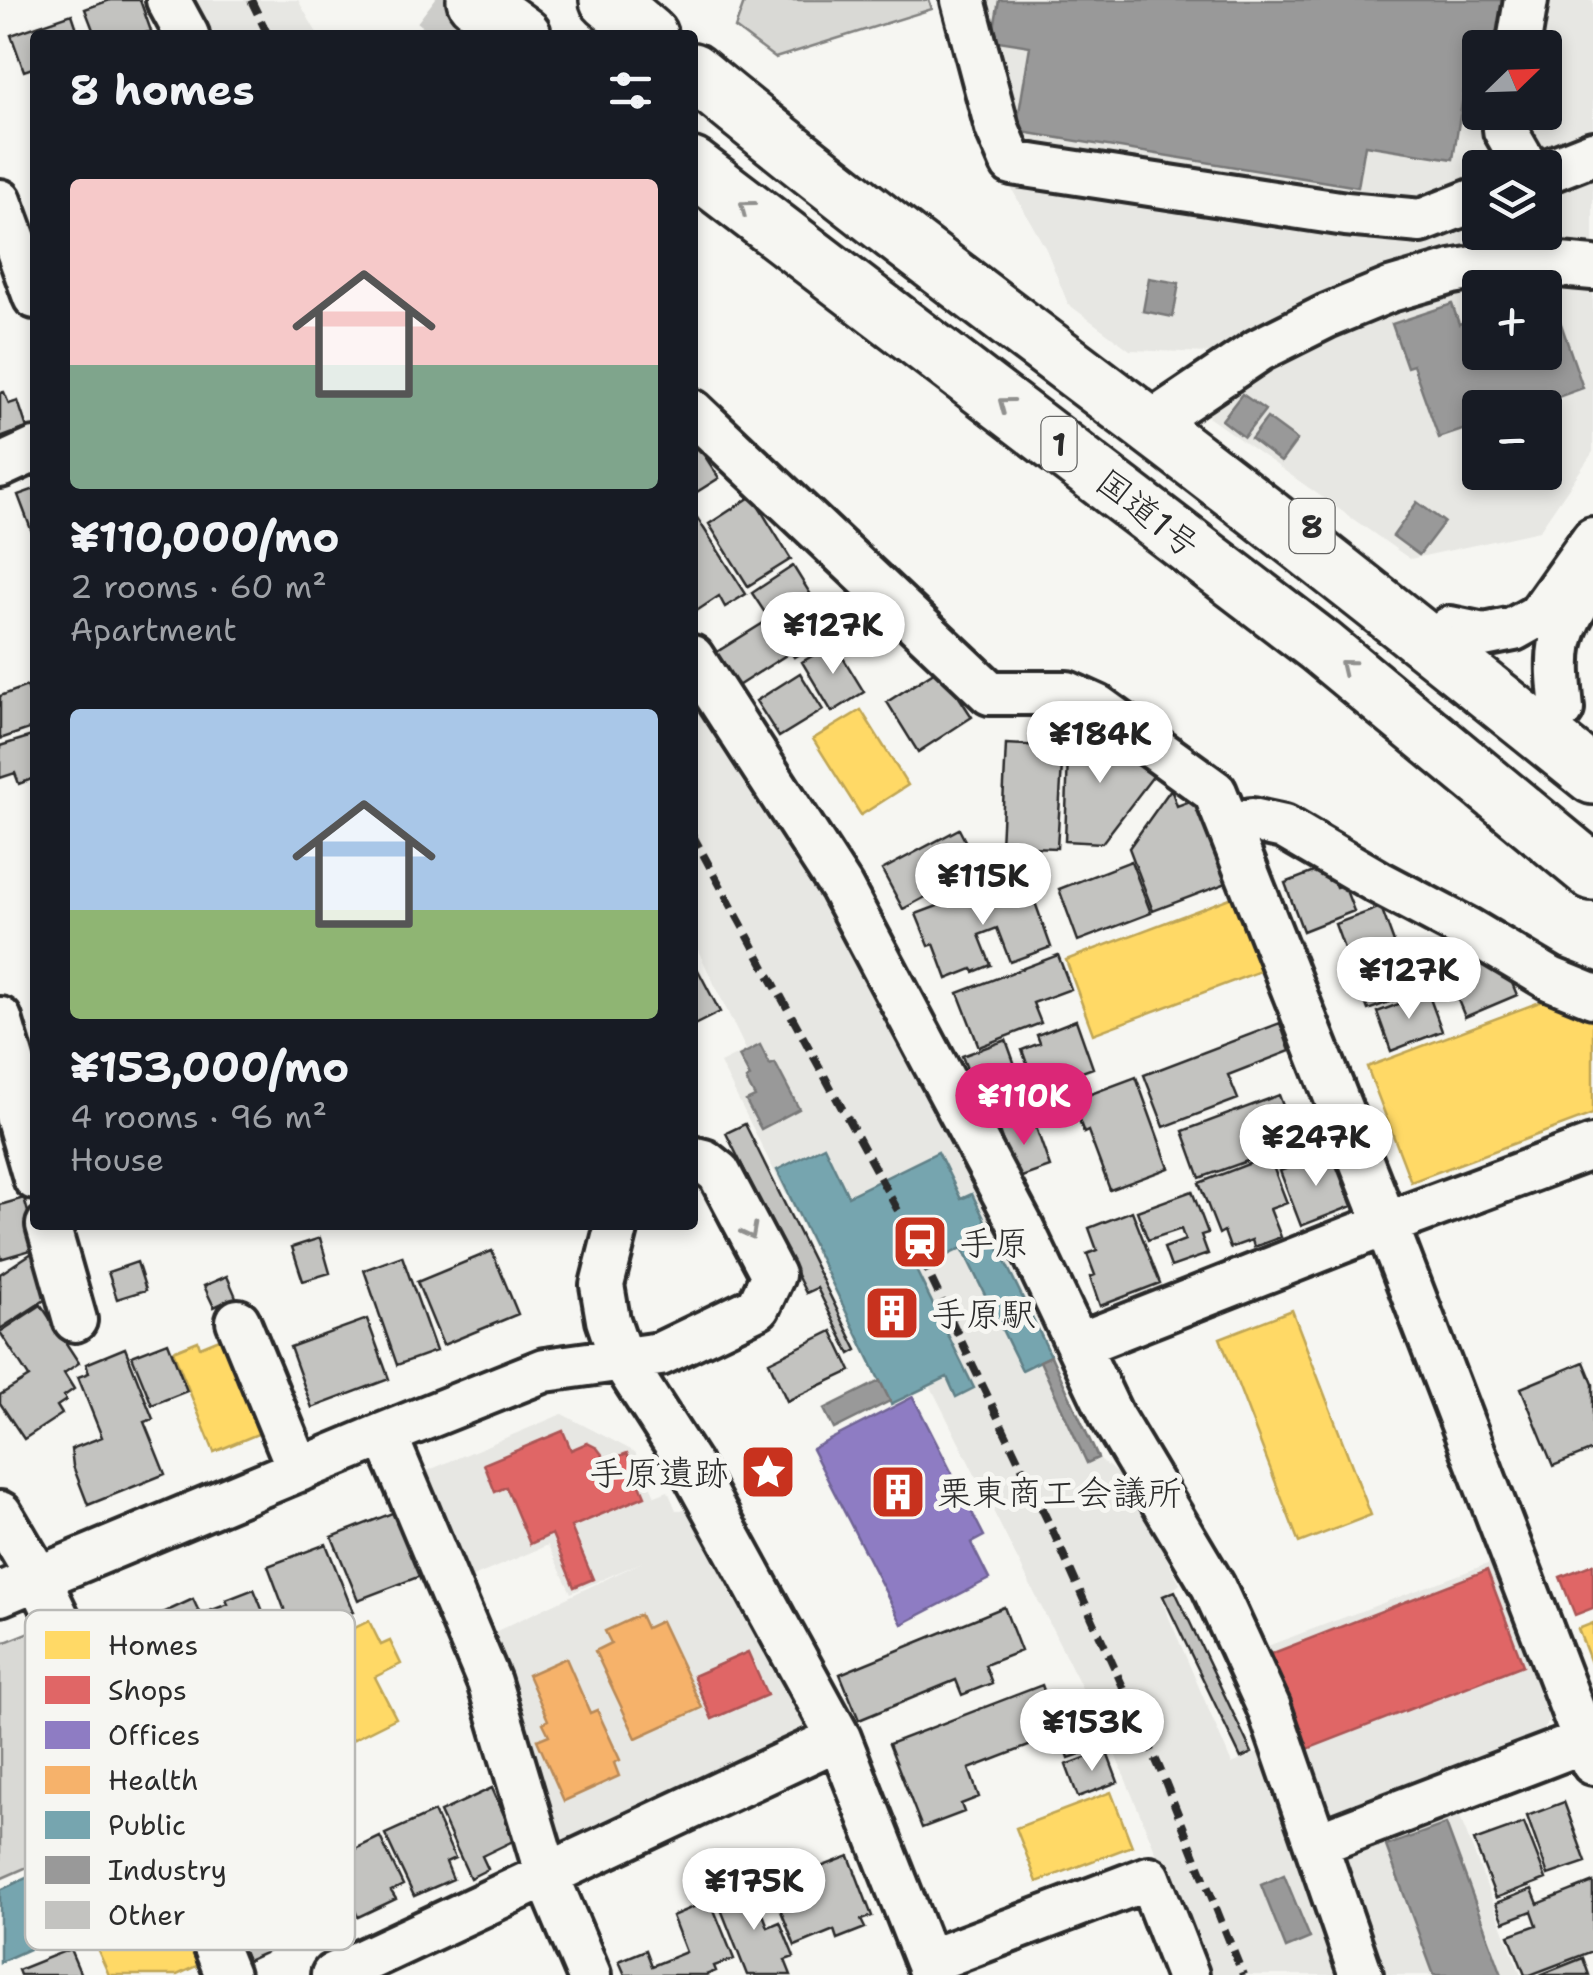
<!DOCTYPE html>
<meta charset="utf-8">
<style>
:root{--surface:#171b24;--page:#20242c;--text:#f1f3f6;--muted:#9ea1a6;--accent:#db2777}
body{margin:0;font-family:"Shantell Sans","Klee One",sans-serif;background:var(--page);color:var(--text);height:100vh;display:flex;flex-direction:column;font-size:38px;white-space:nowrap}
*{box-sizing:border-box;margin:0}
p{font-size:32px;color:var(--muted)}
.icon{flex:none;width:55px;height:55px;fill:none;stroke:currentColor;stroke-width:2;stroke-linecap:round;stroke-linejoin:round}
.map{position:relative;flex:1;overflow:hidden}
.sheet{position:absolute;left:30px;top:30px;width:668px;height:1200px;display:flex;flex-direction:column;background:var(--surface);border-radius:10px;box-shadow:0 5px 15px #0003}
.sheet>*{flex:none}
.needle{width:65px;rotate:67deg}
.controls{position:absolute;left:1462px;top:30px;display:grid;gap:20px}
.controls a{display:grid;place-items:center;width:100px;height:100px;border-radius:10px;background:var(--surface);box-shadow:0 5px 15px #0003;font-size:50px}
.price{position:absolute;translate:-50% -85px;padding:0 22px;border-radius:35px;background:#fff;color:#222;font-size:32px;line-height:65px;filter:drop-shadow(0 2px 5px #0008)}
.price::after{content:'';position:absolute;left:50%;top:60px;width:30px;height:22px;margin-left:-15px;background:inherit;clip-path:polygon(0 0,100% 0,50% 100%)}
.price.selected{background:var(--accent);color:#fff}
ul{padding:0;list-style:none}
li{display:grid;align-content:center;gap:20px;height:530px;padding:0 40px}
li span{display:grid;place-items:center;height:310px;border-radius:10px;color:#555}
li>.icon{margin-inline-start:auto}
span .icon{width:180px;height:180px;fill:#fffc;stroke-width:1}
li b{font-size:42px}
h2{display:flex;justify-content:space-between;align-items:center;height:120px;padding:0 40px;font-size:42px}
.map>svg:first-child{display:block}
</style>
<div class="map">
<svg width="1593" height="1975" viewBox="0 0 1593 1975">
<rect width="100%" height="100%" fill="#f6f6f2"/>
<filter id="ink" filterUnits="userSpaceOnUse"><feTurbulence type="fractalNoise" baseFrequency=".01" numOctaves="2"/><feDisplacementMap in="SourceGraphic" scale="20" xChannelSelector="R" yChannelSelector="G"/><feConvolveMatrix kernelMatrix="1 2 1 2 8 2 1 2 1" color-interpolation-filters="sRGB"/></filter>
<g filter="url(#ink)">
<path fill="#e7e7e3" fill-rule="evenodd" d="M 196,0 L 298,0 L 318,35 L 214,35 Z
M 945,0 L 1593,0 L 1593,246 L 1524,240 L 1466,245 L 1432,251 L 1390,265 L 1296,306 L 1210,353 L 1130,350 L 1068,304 L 1046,249 L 1014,193 L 990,143 ZM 1480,48 L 1545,48 L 1545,112 L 1480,112 ZM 1480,168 L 1545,168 L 1545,232 L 1480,232 Z
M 1481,284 L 1571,285 L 1593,287 L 1593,452 L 1539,531 L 1410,559 L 1208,417 L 1220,397 L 1296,351 L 1421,299 ZM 1480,288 L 1545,288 L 1545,352 L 1480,352 ZM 1480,408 L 1545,408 L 1545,472 L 1480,472 Z
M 692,697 L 711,728 L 837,914 L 956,1147 L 1099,1458 L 1128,1484 L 1180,1584 L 1161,1599 L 1232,1764 L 1262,1751 L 1337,1975 L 1207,1975 L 1115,1754 L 931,1387 L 891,1403 L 720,1063 L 746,1050 L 693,940 Z
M 562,1414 L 635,1452 L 655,1496 L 668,1491 L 676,1510 L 692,1510 L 807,1718 L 801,1737 L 572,1845 L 554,1838 L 486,1636 L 642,1562 L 571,1593 L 548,1545 L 466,1580 L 422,1473 Z
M 1490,1563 L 1549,1719 L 1540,1739 L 1339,1814 L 1323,1808 L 1262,1648 Z
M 1457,1809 L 1521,1975 L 1383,1975 L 1345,1862 L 1351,1848 Z"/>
<path fill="#d9d9d5" stroke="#828280" stroke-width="2.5" d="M 745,0 L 929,0 L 932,9 L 775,58 L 735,28 Z
M 40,1628 L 137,1819 L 0,1879 L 0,1644 Z"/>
<path fill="#ffd966" stroke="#bfa554" stroke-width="2.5" d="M 861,710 L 908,785 L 861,815 L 813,739 Z
M 1235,896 L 1263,970 L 1093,1034 L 1066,960 Z
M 1545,1000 L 1593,1012 L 1593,1114 L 1411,1182 L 1367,1067 Z
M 1292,1310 L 1371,1515 L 1299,1543 L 1220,1338 Z
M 227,1336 L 265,1431 L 214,1452 L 173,1351 L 198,1341 L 200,1347 Z
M 369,1621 L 381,1645 L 390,1641 L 401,1664 L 375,1677 L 396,1718 L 316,1758 L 272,1669 Z
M 1593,1623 L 1593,1668 L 1578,1629 Z
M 1111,1792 L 1132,1846 L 1037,1882 L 1016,1828 Z
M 173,1900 L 201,1964 L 177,1975 L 109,1975 L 92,1937 Z"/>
<path fill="#e06666" stroke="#aa5454" stroke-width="2.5" d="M 563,1431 L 571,1450 L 587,1443 L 597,1448 L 607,1461 L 627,1453 L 645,1496 L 571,1527 L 593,1579 L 574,1587 L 552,1534 L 530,1544 L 506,1487 L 495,1492 L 484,1464 Z
M 1593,1564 L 1593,1608 L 1575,1615 L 1560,1577 Z
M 1487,1570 L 1523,1665 L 1305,1750 L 1268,1655 Z
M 748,1652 L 767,1695 L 712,1719 L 693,1676 Z"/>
<path fill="#8e7cc3" stroke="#706495" stroke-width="2.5" d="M 913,1397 L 984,1536 L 971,1543 L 989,1579 L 902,1624 L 812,1449 Z"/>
<path fill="#f6b26b" stroke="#b98a58" stroke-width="2.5" d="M 640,1615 L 646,1628 L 661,1621 L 702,1708 L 636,1738 L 595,1651 L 611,1643 L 605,1631 Z
M 566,1658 L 590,1713 L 597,1710 L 620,1760 L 614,1763 L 619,1776 L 564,1801 L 537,1740 L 549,1735 L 543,1723 L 548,1720 L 528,1675 Z"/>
<path fill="#76a5af" stroke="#608087" stroke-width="2.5" d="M 824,1146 L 848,1196 L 938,1152 L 961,1199 L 972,1194 L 1051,1356 L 1022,1370 L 962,1248 L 916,1270 L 974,1388 L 956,1397 L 947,1377 L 891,1404 L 777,1170 Z
M 109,1840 L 136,1901 L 0,1962 L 0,1890 Z"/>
<path fill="#999" stroke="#787878" stroke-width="2.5" d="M 999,0 L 1509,0 L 1502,48 L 1480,48 L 1480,86 L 1465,84 L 1453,159 L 1365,145 L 1358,187 L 1016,131 L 1030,46 L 992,40 Z
M 1149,278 L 1179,283 L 1173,317 L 1143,311 Z
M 1550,292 L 1583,388 L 1527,408 L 1480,408 L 1480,424 L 1439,438 L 1413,365 L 1407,367 L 1392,324 L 1452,304 L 1459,324 L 1480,316 L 1480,352 L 1545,352 L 1545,294 Z
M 1242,394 L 1265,410 L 1244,437 L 1222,420 Z
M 1267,418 L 1297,440 L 1281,462 L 1251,439 Z
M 1417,502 L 1444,522 L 1419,555 L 1393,536 Z
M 760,1045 L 770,1065 L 775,1063 L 799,1109 L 761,1129 L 746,1101 L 755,1097 L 746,1080 L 750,1077 L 739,1056 Z
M 1051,1356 L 1098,1458 L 1087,1463 L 1040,1361 Z
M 880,1381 L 890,1401 L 834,1429 L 824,1409 Z
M 1446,1824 L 1502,1975 L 1434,1975 L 1386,1846 Z
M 1284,1875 L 1310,1938 L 1286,1948 L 1261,1885 Z"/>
<path fill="#c3c3c0" stroke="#2b2b2b" stroke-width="2.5" d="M 110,0 L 140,0 L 151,31 L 140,35 L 95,35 L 85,9 Z
M 72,14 L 79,35 L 35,35 L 35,67 L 24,71 L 11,35 Z
M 4,392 L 9,404 L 18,401 L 27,428 L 0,438 L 0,393 Z
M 699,447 L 719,478 L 692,495 L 692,451 Z
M 35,489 L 35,540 L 18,495 Z
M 752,496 L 791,559 L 748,586 L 709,524 Z
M 692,510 L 746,594 L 725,607 L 719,596 L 692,614 Z
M 793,566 L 834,632 L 794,657 L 752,593 Z
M 765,622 L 786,655 L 733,689 L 712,655 Z
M 834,643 L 864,692 L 832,712 L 802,662 Z
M 940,668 L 972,717 L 918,752 L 887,702 Z
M 800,673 L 823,710 L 779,737 L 756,701 Z
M 27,686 L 35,707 L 35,727 L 0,739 L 0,696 Z
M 1069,727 L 1095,729 L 1095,744 L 1118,744 L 1157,771 L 1102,843 L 1065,841 Z
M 35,735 L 35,778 L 19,784 L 15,773 L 0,778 L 0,746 Z
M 1006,744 L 1063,747 L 1057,848 L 1001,846 Z
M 1171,789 L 1177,806 L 1201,797 L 1232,881 L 1153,911 L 1129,848 Z
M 959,829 L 979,868 L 903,909 L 882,870 Z
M 1131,861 L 1151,913 L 1078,941 L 1059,889 Z
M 1324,868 L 1328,878 L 1332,877 L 1336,887 L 1344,885 L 1354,911 L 1303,931 L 1285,883 Z
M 1004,881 L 1011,899 L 1031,891 L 1051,947 L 1010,962 L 997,928 L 979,935 L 991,965 L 974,972 L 972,969 L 947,979 L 934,944 L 929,946 L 916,914 Z
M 1381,907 L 1396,948 L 1350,965 L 1335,924 Z
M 1412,948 L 1427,988 L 1368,1010 L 1356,979 L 1364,976 L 1360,967 Z
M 1058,955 L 1071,989 L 1033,1003 L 1041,1023 L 979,1047 L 958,993 Z
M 1467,956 L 1507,971 L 1517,995 L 1465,1017 L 1444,966 Z
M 698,970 L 720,1012 L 692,1026 L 692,973 Z
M 1428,993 L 1442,1031 L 1391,1051 L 1377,1012 Z
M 1076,1020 L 1093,1068 L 1036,1089 L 1022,1050 L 1040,1043 L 1037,1035 Z
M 1280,1023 L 1290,1051 L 1228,1075 L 1238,1099 L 1164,1127 L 1144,1075 Z
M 1006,1040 L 1019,1076 L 976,1092 L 962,1056 Z
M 1136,1077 L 1169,1168 L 1110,1190 L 1088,1131 L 1084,1133 L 1072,1101 Z
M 1279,1095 L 1293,1133 L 1271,1141 L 1269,1136 L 1244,1145 L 1250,1160 L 1200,1178 L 1183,1131 Z
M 1032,1116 L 1050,1167 L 1016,1179 L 998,1128 Z
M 745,1124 L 857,1350 L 850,1354 L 817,1288 L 806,1293 L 726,1133 Z
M 1331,1152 L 1352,1206 L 1301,1226 L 1280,1171 Z
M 1269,1156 L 1287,1203 L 1270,1209 L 1281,1237 L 1254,1247 L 1252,1240 L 1230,1248 L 1224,1231 L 1219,1234 L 1199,1183 Z
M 1192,1191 L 1208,1233 L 1201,1235 L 1208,1254 L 1171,1267 L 1164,1248 L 1185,1240 L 1181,1229 L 1148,1240 L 1137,1211 Z
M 24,1198 L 38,1248 L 0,1259 L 0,1205 Z
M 1132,1211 L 1160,1283 L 1100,1306 L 1090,1277 L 1095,1275 L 1087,1254 L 1097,1250 L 1089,1228 Z
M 320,1238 L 330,1273 L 303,1281 L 292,1247 Z
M 492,1251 L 518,1314 L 443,1345 L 417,1282 Z
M 32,1253 L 57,1292 L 0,1329 L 0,1274 Z
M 402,1256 L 436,1351 L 397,1365 L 364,1270 Z
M 137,1262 L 146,1290 L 117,1299 L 108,1272 Z
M 227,1276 L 236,1297 L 214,1307 L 204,1286 Z
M 41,1305 L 79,1363 L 64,1373 L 74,1389 L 64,1396 L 66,1400 L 57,1406 L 62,1414 L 24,1439 L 0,1403 L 0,1395 L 29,1377 L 0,1332 Z
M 367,1319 L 389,1379 L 312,1408 L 290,1347 Z
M 832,1331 L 851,1371 L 787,1401 L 769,1362 Z
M 168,1342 L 187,1391 L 152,1405 L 132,1356 Z
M 125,1348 L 153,1419 L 144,1422 L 165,1474 L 88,1505 L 73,1466 L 71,1449 L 102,1437 L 78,1377 L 89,1373 L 86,1364 Z
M 1584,1362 L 1593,1384 L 1593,1450 L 1553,1466 L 1521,1388 Z
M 397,1511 L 423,1575 L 358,1600 L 332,1537 Z
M 326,1544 L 353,1612 L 294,1635 L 268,1566 Z
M 254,1589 L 264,1614 L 269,1613 L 279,1641 L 226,1661 L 207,1612 L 228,1604 L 226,1600 Z
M 1175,1591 L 1252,1753 L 1241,1758 L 1163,1596 Z
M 193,1599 L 207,1629 L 170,1647 L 185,1678 L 123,1708 L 94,1645 Z
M 1004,1607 L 1021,1651 L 985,1665 L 992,1683 L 962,1695 L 956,1680 L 859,1720 L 840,1674 Z
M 1042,1685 L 1060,1734 L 969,1769 L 979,1797 L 961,1804 L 964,1812 L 922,1828 L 889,1744 Z
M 1086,1717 L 1096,1749 L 1069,1758 L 1058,1726 Z
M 1106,1750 L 1118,1782 L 1078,1797 L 1066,1765 Z
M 492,1788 L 515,1840 L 482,1856 L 488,1869 L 470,1878 L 440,1812 Z
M 1564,1802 L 1586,1862 L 1548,1875 L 1527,1816 Z
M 434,1812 L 455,1858 L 446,1862 L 453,1879 L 414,1896 L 385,1834 Z
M 1524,1823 L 1546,1879 L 1496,1898 L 1474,1841 Z
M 380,1837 L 403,1885 L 391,1891 L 396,1899 L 358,1917 L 332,1860 Z
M 849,1856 L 872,1916 L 861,1920 L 865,1928 L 837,1939 L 834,1930 L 795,1946 L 771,1886 Z
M 750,1880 L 768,1927 L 780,1922 L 794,1957 L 785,1960 L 791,1975 L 747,1975 L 715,1894 Z
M 1593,1882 L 1593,1951 L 1530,1975 L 1525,1975 L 1509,1935 L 1537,1925 L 1532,1911 L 1504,1922 L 1496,1903 L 1532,1889 L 1538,1904 Z
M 270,1895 L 291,1941 L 247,1961 L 226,1916 Z
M 710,1900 L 734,1959 L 714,1966 L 716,1971 L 706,1975 L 625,1975 L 619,1961 L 646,1950 L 652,1966 L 686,1952 L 672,1916 Z
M 70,1949 L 81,1975 L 20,1975 L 18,1970 Z
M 1583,1958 L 1589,1975 L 1540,1975 Z"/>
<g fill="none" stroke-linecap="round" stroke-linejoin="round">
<path stroke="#cdcdca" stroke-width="42" stroke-dasharray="42 21" stroke-linecap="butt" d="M 434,35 L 461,0"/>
<g stroke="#2b2b2b" stroke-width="50">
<path id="minor" d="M 168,0 L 187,35
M 963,0 L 997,128 L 1012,163 L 1346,214 L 1421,221 L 1480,198
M 1518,48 L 1526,0
M 1507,112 L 1505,130 L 1527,168
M 1545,172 L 1593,153
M 0,201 L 35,297
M 692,411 L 990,693 L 1067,693 L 1098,707 L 1215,792 L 1386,1224 L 1593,1763
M 1167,412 L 1259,350 L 1327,316 L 1390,290 L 1452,272 L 1515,261 L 1593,268
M 0,466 L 35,450
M 1450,628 L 1484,635 L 1514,629 L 1539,615 L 1593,539
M 692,657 L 841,887 L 1021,1226 L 1112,1417 L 1213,1586 L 1269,1708 L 1361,1975
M 1562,709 C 1556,653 1555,632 1590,585
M 1229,825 L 1252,820 L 1284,827 L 1378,882 L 1467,929 L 1551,979 L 1593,996
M 0,1019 L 21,1091 L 35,1085
M 21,1091 L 17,1116 L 35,1178
M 48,1225 L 75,1320
M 617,1225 L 602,1285 L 608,1320 L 621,1358 L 689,1464 L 839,1738 L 932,1975
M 238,1321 L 299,1470
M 1078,1345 L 1386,1224 L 1593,1147
M 385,1434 L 489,1682 L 547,1875 L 589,1975
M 0,1513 L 39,1579 L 121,1750 L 194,1893 L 227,1975
M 0,1594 L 385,1434 L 545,1370 L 660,1354 L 758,1307 L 773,1275 L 719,1173 L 704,1161 L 692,1158
M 1316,1844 L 1593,1738
M 927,1962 L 1149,1878 L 1187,1975
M 333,1975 L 839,1738"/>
</g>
<g stroke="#2b2b2b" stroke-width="62">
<path id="highway" d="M 475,0 L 523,35
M 608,0 L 649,35
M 692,71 C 840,194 994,308 1147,424 C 1298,539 1446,657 1593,776
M 692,166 L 1320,646 L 1593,872"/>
</g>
<use href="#minor" stroke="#f6f6f2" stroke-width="42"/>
<use href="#highway" stroke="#f6f6f2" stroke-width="55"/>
<path stroke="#2b2b2b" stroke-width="8" stroke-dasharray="15 8" stroke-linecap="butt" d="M 251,0 L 268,35
M 692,834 L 902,1218 L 1055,1536 L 1160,1769 L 1243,1975"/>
</g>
<defs><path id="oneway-chevron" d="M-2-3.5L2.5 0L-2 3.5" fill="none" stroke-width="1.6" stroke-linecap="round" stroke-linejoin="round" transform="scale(2.5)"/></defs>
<g stroke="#90908e">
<use href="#oneway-chevron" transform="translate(746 207) rotate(-143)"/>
<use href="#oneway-chevron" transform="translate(1005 404) rotate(-143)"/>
<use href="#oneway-chevron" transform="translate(1346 666) rotate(-141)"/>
<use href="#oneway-chevron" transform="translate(750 1232) rotate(62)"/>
</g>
</g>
<defs>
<g id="station-square" transform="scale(2.875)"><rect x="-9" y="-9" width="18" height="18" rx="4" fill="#c8321e" stroke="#f6f6f2"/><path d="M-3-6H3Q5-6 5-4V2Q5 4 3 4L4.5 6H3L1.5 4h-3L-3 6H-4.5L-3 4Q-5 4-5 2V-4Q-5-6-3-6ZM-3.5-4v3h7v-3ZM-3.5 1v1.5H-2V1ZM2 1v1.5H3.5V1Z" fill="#fff"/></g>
<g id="building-square" transform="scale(2.875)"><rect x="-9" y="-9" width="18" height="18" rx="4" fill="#c8321e" stroke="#f6f6f2"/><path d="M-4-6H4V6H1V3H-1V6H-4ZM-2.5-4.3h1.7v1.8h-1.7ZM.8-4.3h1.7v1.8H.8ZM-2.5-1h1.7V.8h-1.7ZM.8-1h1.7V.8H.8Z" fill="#fff"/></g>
<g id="sight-square" transform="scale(2.875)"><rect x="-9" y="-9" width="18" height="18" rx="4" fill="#c8321e" stroke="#f6f6f2"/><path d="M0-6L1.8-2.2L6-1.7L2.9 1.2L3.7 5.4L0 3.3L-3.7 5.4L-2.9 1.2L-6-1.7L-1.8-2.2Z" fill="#fff"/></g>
</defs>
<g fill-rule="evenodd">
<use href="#station-square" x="920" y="1242"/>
<use href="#building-square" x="892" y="1313"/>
<use href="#sight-square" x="768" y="1472"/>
<use href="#building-square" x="898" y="1492"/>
</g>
<g text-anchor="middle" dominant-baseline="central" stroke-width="10" stroke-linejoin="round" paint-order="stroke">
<g fill="#f6f6f2" stroke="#686867" stroke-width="2.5">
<rect x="1041.5" y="417" width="35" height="54" rx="8"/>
<rect x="1289.5" y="499" width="45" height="54" rx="8"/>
</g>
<g font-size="32" font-weight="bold" fill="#2b2b2b">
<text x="1059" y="444">1</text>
<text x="1312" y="526">8</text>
</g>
<g font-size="35" fill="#2b2b2b" stroke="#f6f6f2">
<text transform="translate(1148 513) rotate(38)">国道1号</text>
</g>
<g font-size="35" fill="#2b2b2b" stroke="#f6f6f2" text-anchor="start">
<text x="959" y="1242">手原</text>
<text x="931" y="1313">手原駅</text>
<text x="729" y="1472" text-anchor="end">手原遺跡</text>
<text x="937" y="1492">栗東商工会議所</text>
</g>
</g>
<rect x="25" y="1610" width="330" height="340" rx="15" fill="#f6f6f2" stroke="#b9b9b6" stroke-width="2.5"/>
<rect x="45" y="1631" width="45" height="28" fill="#ffd966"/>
<rect x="45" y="1676" width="45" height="28" fill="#e06666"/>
<rect x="45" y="1721" width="45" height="28" fill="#8e7cc3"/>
<rect x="45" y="1766" width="45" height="28" fill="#f6b26b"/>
<rect x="45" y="1811" width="45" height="28" fill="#76a5af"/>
<rect x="45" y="1856" width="45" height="28" fill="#999"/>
<rect x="45" y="1901" width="45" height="28" fill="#c3c3c0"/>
<g font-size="28" fill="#2b2b2b">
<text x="108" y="1655">Homes</text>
<text x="108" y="1700">Shops</text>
<text x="108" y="1745">Offices</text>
<text x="108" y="1790">Health</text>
<text x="108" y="1835">Public</text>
<text x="108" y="1880">Industry</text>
<text x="108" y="1925">Other</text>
</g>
</svg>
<div class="controls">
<a><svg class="needle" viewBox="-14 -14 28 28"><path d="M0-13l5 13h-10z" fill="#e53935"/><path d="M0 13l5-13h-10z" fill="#9ea1a6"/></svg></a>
<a><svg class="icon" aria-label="layers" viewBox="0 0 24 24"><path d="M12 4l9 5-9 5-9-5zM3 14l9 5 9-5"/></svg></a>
<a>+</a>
<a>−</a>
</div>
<b class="price" style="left:833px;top:677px">¥127K</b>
<b class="price" style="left:1100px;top:786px">¥184K</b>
<b class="price" style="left:983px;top:928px">¥115K</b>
<b class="price" style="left:1409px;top:1022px">¥127K</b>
<b class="price selected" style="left:1024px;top:1148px">¥110K</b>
<b class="price" style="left:1316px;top:1189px">¥247K</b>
<b class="price" style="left:1092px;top:1774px">¥153K</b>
<b class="price" style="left:754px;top:1933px">¥175K</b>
<section class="sheet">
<h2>8 homes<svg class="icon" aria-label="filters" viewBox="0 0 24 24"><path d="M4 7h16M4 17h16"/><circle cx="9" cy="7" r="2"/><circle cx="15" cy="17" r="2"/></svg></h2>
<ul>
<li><span style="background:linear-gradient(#f6c9c9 60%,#7fa58c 0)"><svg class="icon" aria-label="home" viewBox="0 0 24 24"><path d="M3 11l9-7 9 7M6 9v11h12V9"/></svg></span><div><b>¥110,000/mo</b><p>2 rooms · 60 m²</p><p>Apartment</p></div></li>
<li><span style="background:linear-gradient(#a9c7e8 65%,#8fb573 0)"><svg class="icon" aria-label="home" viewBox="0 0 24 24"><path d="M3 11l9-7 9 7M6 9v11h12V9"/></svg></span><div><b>¥153,000/mo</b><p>4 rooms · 96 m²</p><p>House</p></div></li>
</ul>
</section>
</div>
